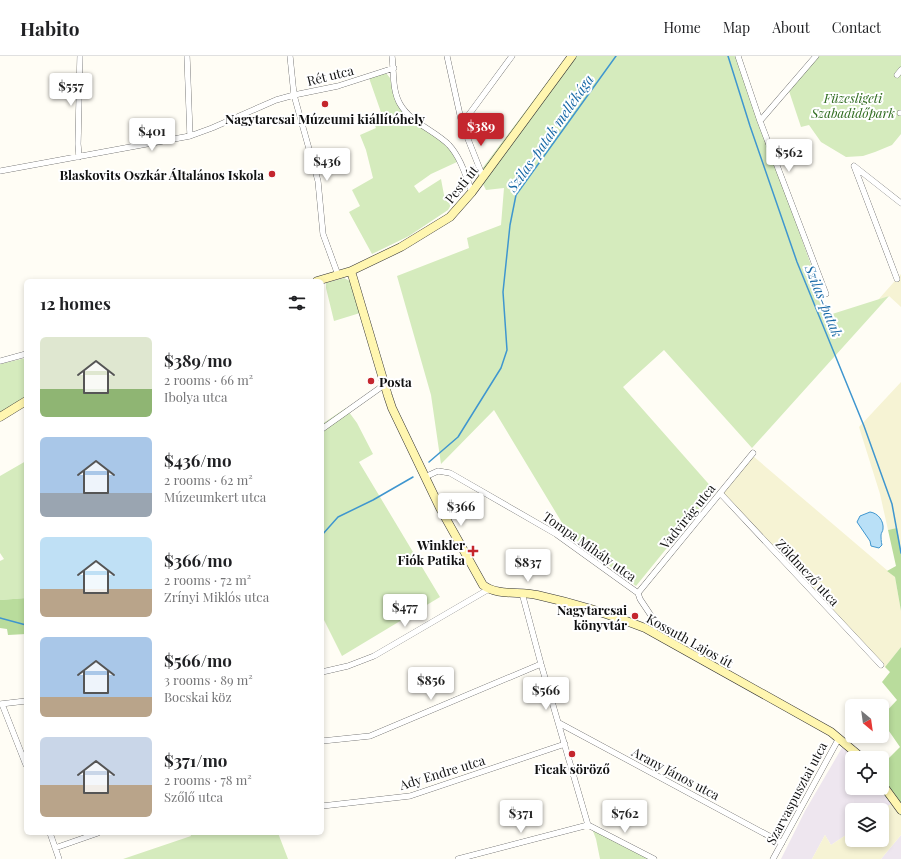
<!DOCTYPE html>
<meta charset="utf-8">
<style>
:root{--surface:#fff;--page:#f6f6f6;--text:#202124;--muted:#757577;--line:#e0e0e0;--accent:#c4262e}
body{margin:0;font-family:"Playfair Display",serif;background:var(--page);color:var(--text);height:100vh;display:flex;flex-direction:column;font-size:15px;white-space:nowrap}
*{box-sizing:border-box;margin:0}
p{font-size:13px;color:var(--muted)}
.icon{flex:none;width:22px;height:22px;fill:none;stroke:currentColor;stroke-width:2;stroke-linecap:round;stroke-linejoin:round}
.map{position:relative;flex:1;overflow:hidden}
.details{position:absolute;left:24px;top:223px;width:300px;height:556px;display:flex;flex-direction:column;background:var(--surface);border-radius:6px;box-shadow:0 2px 6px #0003}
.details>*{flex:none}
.needle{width:26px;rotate:151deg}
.tools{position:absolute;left:845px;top:643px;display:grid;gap:8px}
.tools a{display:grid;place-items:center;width:44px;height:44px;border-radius:6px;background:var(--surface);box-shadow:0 2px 6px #0003;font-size:20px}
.price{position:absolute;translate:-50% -34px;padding:0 9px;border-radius:4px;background:#fff;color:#222;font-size:13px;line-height:26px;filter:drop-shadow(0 1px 2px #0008)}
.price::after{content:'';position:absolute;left:50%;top:24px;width:12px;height:9px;margin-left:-6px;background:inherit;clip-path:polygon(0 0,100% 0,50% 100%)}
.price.on{background:var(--accent);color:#fff}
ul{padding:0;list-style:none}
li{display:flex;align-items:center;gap:12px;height:100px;padding:0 16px}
li span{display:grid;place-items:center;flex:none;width:112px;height:80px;border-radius:6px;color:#555}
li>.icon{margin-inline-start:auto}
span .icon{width:48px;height:48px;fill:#fffc;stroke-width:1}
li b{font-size:17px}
h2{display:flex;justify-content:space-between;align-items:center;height:48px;padding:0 16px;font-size:17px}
header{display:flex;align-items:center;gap:24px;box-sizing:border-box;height:56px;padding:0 20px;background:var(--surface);border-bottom:1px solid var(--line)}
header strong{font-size:19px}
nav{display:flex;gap:22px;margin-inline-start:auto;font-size:14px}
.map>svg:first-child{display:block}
</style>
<header>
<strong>Habito</strong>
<nav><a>Home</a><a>Map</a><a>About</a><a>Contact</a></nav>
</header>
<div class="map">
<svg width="901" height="803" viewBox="0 0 901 803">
<rect width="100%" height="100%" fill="#fffdf5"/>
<path fill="#eee6ef" d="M 843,690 L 855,702 L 852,702 L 852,732 L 879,732 L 891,748 L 882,754 L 852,754 L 852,775 L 831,789 L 825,779 L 812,803 L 781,803 L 805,755 Z
M 901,779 L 901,803 L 881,803 Z"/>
<path fill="#f6f3d4" d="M 901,218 L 901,251 L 889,240 L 878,244 Z
M 901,326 L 901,495 L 897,472 L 888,474 L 880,438 L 859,371 Z
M 753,400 L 895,521 L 901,555 L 901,591 L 885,611 L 723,437 Z
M 891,748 L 901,760 L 901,779 L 881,803 L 812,803 L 825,779 L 831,789 L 852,775 L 852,784 L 882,784 L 882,754 Z"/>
<path fill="#d5ebbd" d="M 567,0 L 736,0 L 829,259 L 889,240 L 752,392 L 664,294 L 623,331 L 714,434 L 636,530 L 570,480 L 494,354 L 441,408 L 431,339 L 397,220 L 469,192 L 467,182 L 501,169 L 504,132 L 486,134 L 478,118 Z
M 819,0 L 901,0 L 901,78 L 892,89 L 875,96 L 863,100 L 846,101 L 821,86 L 809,69 L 801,71 L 789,35 Z
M 386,17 L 390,22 L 393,36 L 402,53 L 449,91 L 457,106 L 431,118 L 414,130 L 419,137 L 441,123 L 444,139 L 451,149 L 448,154 L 409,180 L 372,198 L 349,156 L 360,150 L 352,134 L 373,122 L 366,94 L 360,79 L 376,72 L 373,65 L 383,62 L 369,22 Z
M 344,222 L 350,225 L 360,257 L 334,265 L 326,232 L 326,227 Z
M 26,302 L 26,340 L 0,357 L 0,308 Z
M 346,352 L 357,367 L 373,398 L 359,406 L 440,541 L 342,600 L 322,560 L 322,368 Z
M 26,405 L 26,542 L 0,544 L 0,505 L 4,503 L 0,497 L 0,420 Z
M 591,770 L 650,803 L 600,803 L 596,783 Z
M 190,777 L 278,777 L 288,803 L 123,803 L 191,780 Z"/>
<path fill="#b9dc9c" d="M 897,472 L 901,495 L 901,555 L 895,521 L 887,515 L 896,510 L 888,474 Z
M 26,542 L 26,578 L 8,579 L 7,573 L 0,572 L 0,544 Z
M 901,591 L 901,760 L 879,732 L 882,732 L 882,709 L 900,691 L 882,665 L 882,660 L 897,644 L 882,626 L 890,616 L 885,611 Z"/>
<path fill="#b9e0f7" stroke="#3f96cf" d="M 870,456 C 878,457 884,465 883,473 C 883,475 881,477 881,479 C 881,481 881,486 882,489 L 879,492 L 871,490 L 870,485 L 857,466 L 860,460 Z"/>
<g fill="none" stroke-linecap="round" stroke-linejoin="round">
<path stroke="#3f96cf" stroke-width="1.5" d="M 728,0 L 750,70 L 797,206 L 864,370 L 892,448 L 901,497
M 429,406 L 458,381 L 501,312 L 507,294 L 503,236 L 510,169 L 516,139 L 616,0
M 322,479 L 338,461 L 373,444 L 413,421
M 0,562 L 26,569"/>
<g stroke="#444" stroke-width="6">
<path id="street" d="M 187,0 L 190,80
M 290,0 L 294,39 L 318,125 L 323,178 L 338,219
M 392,0 C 394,16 392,34 400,48 C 411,67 434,74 449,89 C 461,102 466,121 472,136
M 447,0 L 462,68 L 483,121
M 738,0 L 760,65 L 826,238
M 897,19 L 901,14
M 900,57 L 901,57
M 760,65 L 816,0
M 462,68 L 512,0
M 79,101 L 78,88 L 80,0
M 854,110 L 897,223
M 854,110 L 901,147
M 0,115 L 190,80 L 212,72 L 276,44 L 294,39 L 338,30 L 394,12
M 0,305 L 26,298
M 322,373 L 384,329
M 425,421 L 438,415 L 450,417 L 556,478 L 638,537 L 640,543 L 656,567 L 656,571 L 653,577
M 720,437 L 881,609
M 522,537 L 541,608 L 588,769
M 638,537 L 753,397
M 322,616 L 348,610 L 374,600 L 489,533
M 0,648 L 26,645
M 2,648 L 26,709
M 559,667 L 782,787
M 322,685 L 370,680 L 541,608
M 322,750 L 410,740 L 565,688
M 588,769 L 654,803
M 50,777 L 59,803
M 55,792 L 98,777
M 458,803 L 588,769
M 773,803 L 839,682"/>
</g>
<g stroke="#333" stroke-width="9">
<path id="secondary" d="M 351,215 L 388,340 L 392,352 L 440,452 L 483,529 C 497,540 519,535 537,539 C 573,547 610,558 645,572 L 831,676 L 862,702
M 317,225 L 351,215 L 401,191 L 450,161 L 472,136 L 572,0
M 0,361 L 26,345
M 882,728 L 901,754"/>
</g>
<use href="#street" stroke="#fff" stroke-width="5.5"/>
<use href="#secondary" stroke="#fff6b0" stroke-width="8"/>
</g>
<g fill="#c4262e" stroke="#fff" stroke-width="1.5">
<circle cx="325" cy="48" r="4"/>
<circle cx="272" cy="118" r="4"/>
<circle cx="371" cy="325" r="4"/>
<path d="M471 489h4v4h4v4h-4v4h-4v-4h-4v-4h4z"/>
<circle cx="635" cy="560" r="4"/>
<circle cx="572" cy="698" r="4"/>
</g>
<g text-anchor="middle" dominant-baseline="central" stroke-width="4" stroke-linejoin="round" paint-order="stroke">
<g font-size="13" fill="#111" stroke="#fff">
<text transform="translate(330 19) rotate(-14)">Rét utca</text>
<text transform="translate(461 128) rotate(-51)">Pesti út</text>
<text transform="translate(687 460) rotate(-51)">Vadvirág utca</text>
<text transform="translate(590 490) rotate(35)">Tompa Mihály utca</text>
<text transform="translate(808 516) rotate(47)">Zöldmező utca</text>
<text transform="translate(690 584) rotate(29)">Kossuth Lajos út</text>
<text transform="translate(442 716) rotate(-17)">Ady Endre utca</text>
<text transform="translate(676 717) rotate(28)">Arany János utca</text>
<text transform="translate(796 737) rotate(-62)">Szarvaspusztai utca</text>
</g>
<g font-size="13" font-style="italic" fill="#2f6b1f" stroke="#fff">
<text x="853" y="41">Füzesligeti<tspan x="853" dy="15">Szabadidőpark</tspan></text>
</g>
<g font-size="13" font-weight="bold" fill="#111" stroke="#fff" text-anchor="end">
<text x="325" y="62" text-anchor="middle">Nagytarcsai Múzeumi kiállítóhely</text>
<text x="264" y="118">Blaskovits Oszkár Általános Iskola</text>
<text x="379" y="325" text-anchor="start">Posta</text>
<text x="465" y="488">Winkler<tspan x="465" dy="15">Fiók Patika</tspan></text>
<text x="627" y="553">Nagytarcsai<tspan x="627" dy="15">könyvtár</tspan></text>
<text x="572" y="712" text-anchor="middle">Ficak söröző</text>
</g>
<g font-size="14" font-style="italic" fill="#1768a6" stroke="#fff">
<text transform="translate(550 77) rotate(-55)">Szilas-patak mellékága</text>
<text transform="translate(824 245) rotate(68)">Szilas-patak</text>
</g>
</g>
</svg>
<div class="tools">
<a><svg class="needle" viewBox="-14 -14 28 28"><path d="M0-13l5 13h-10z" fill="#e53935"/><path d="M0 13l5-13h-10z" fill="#757577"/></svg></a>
<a><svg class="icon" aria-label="locate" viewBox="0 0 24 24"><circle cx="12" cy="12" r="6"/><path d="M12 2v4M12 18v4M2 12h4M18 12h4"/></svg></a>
<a><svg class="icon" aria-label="layers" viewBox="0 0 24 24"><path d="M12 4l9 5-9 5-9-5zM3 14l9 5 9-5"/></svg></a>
</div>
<b class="price" style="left:71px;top:51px">$557</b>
<b class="price on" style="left:481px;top:91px">$389</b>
<b class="price" style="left:152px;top:96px">$401</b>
<b class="price" style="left:789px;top:117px">$562</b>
<b class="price" style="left:327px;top:126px">$436</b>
<b class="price" style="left:461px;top:471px">$366</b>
<b class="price" style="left:528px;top:527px">$837</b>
<b class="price" style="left:405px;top:572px">$477</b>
<b class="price" style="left:431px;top:645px">$856</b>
<b class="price" style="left:546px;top:655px">$566</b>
<b class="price" style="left:521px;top:778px">$371</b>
<b class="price" style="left:625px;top:778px">$762</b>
<section class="details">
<h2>12 homes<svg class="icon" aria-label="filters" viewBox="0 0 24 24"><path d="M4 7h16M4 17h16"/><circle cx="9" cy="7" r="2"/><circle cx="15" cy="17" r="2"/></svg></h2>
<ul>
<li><span style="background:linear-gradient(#dfe7d0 65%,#8fb573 0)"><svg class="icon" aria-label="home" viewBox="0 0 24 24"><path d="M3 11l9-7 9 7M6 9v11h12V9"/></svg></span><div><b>$389/mo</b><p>2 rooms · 66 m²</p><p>Ibolya utca</p></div></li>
<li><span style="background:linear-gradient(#a9c7e8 70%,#9aa5b1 0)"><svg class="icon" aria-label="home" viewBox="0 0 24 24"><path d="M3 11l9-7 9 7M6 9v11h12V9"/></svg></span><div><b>$436/mo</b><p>2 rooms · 62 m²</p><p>Múzeumkert utca</p></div></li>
<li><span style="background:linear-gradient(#bfe0f5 65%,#b9a48a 0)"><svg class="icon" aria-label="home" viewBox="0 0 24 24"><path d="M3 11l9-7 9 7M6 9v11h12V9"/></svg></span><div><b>$366/mo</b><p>2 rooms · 72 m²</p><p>Zrínyi Miklós utca</p></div></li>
<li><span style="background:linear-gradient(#a9c7e8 75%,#b9a48a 0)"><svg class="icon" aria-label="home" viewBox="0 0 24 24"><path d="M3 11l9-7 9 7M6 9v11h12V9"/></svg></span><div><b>$566/mo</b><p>3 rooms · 89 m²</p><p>Bocskai köz</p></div></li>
<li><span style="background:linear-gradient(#c9d6e8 60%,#b9a48a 0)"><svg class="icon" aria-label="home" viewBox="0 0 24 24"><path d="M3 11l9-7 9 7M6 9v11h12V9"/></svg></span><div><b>$371/mo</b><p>2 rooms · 78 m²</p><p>Szőlő utca</p></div></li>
</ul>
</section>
</div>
